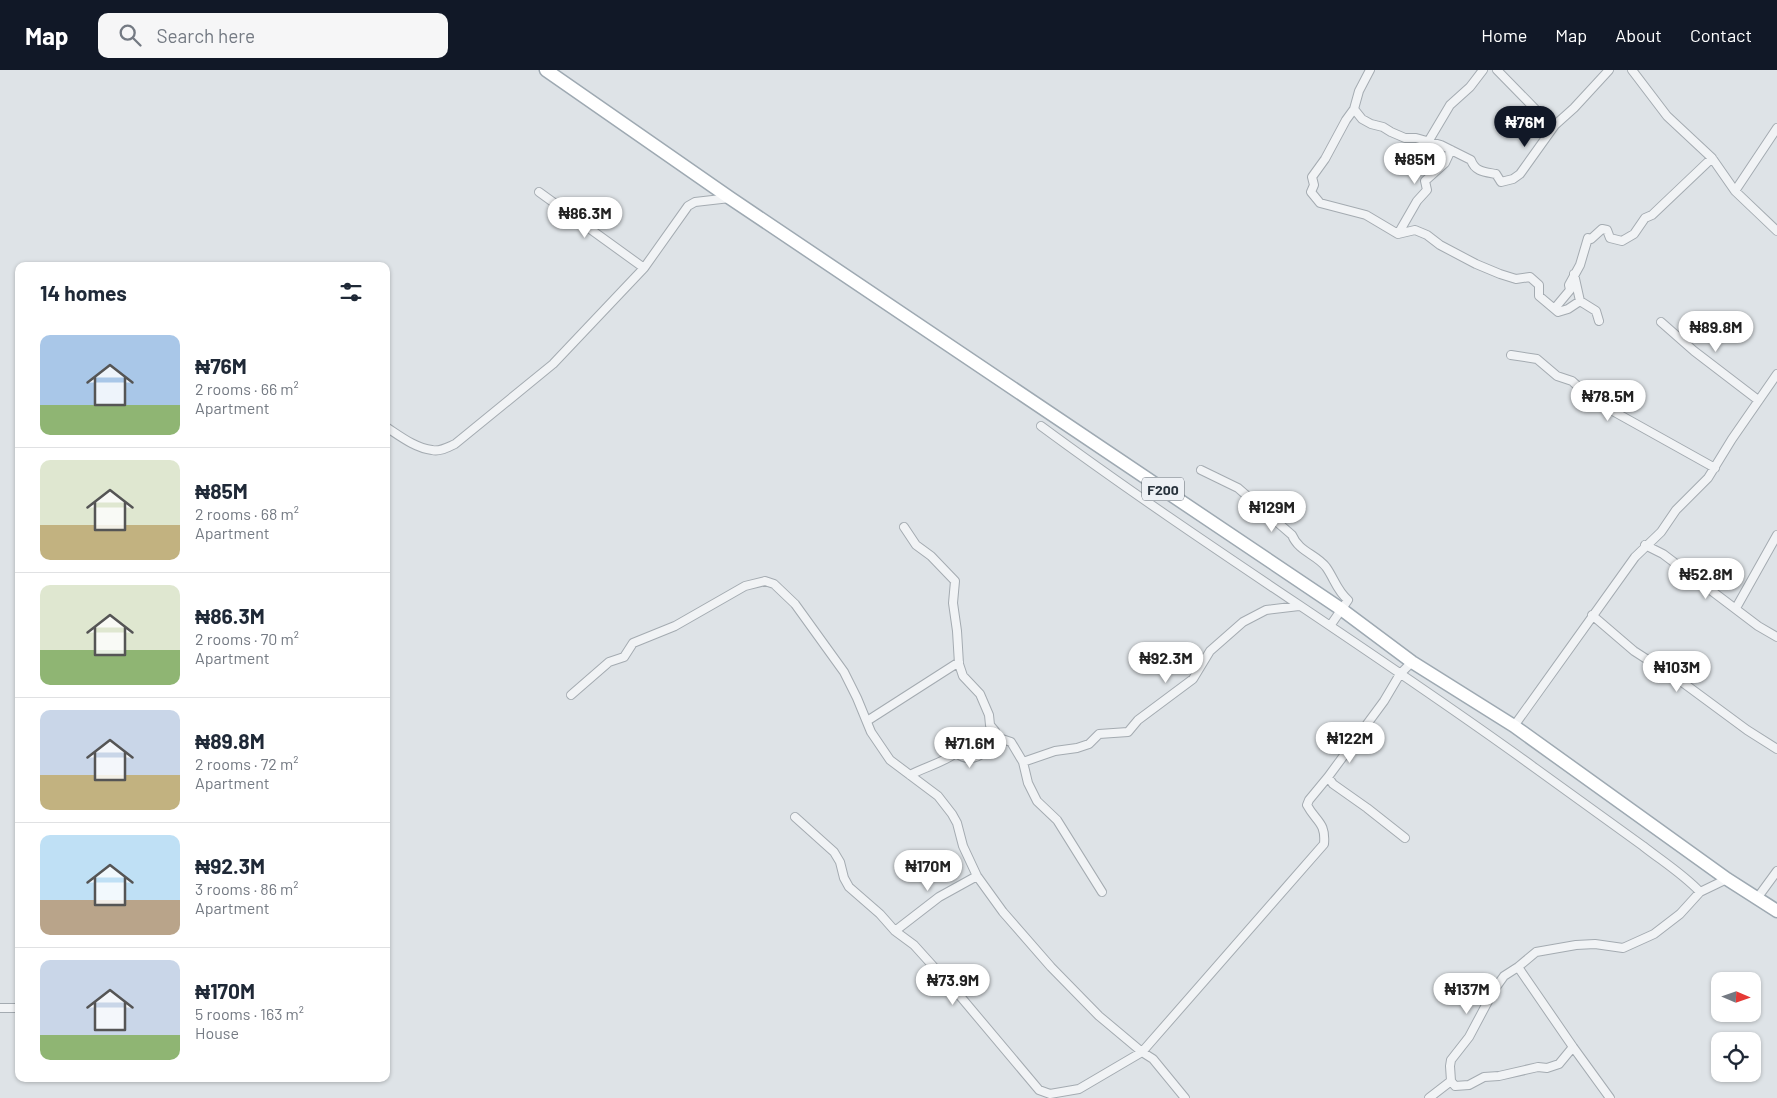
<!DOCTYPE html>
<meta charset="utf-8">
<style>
:root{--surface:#fff;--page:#f6f6f7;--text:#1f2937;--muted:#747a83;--line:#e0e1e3;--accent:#111827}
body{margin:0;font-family:Barlow,sans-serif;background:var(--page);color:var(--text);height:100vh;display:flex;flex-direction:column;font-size:19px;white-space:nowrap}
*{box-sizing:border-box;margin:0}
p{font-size:16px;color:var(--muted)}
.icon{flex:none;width:28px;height:28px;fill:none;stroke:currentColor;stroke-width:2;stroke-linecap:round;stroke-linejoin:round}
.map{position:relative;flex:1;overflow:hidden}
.sheet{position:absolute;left:15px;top:192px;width:375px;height:820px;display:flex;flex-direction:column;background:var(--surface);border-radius:10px;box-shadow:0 1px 4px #0004}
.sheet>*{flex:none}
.needle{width:32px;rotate:92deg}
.buttons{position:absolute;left:1711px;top:902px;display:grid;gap:10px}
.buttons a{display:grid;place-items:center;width:50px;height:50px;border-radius:10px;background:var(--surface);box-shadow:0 1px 4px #0004;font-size:25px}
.price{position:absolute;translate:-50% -42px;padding:0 11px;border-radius:18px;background:#fff;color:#222;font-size:16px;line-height:32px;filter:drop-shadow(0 1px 2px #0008)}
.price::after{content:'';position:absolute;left:50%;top:30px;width:15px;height:11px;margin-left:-8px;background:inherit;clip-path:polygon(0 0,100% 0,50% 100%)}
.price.current{background:var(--accent);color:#fff}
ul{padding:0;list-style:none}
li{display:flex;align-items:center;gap:15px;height:125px;padding:0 25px}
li+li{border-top:1px solid var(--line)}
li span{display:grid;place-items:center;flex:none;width:140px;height:100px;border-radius:10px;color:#555}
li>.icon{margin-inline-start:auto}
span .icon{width:60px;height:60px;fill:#fffc;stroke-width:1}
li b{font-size:21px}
h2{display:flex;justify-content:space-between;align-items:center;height:60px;padding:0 25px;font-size:21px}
header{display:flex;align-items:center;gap:30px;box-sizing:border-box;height:70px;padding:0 25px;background:var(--accent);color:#fff}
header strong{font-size:24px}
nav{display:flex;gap:28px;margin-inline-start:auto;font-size:18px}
.search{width:350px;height:45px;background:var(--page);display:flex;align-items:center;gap:12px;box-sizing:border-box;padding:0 18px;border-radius:10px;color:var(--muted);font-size:19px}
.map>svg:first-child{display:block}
</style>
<header>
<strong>Map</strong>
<div class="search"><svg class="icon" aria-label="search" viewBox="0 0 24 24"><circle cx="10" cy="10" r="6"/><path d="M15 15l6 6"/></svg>Search here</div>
<nav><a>Home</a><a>Map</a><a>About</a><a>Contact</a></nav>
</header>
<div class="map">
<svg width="1777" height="1028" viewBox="0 0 1777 1028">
<rect width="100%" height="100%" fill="#dee3e7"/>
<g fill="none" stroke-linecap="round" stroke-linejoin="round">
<g stroke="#a4abb1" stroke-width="10">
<path id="street" d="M 1370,0 L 1359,21 L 1354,39 L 1346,50 L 1325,89 L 1312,107 L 1314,115 L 1311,122 L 1320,133 L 1366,145 L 1398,164 L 1415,160 L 1427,165 L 1440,175 L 1476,194 L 1500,204 L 1516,209 L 1530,207 L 1539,215 L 1539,226 L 1558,242 L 1568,239 L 1580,231 L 1596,241 L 1599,251
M 1497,0 L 1543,47
M 1632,0 L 1667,46 L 1712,88 L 1735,121 L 1777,161
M 1354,39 L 1362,49 L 1371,54 L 1383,57 L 1391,62 L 1405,68 L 1416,68 L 1441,75 L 1471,90 C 1475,102 1485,102 1496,104 L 1501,112 L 1513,109 L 1520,104 L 1555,55 L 1574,38 L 1609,0
M 1428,72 L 1450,35 L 1470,17 L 1483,0
M 1735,121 L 1777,58
M 539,122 L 644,198
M 1398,164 L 1417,131 L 1427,120 L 1425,111 L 1445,93 L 1451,80
M 1574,204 L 1580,231
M 1555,238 L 1570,220 L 1569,215 L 1580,195 L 1588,168 L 1591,169 L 1602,159 L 1607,160 L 1610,168 L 1622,171 L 1634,164 L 1645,148 L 1652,145 L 1712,88
M 1661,252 L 1694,281 L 1758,330
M 1511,285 L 1537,289 L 1557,306 L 1572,311 L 1593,330 L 1715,398
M 1041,356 C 1202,475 1373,580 1535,698 C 1571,724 1607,750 1643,776 C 1662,791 1683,804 1700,822
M 386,357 C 400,366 415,378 432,380 C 440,382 448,377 455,374 L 553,294 L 644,198 L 688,136 L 695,132 L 730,128
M 1201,400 L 1238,418 L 1292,465 C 1299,482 1316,484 1326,497 C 1334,508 1337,521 1348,530 L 1330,556
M 904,457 L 916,475 L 931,486 L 955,511 L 953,533 L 957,561 L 959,594 L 963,606 L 980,624 L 989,645 L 990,655 L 995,661 L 996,667
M 1645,475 L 1663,484 L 1758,556 L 1777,567
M 1736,538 L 1777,465
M 1592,545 L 1634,581 L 1682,612 L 1747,660 L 1777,679
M 571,625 L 609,592 L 624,587 L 633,573 L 675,556 L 745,516 L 765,511 L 774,514 L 795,534 L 844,602 L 857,628 L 871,662 L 890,690 L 938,726 L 952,744 L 957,753 L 963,776 L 977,806 L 1003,842 L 1051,897 L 1099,946 L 1142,982 L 1153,989 L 1185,1028
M 867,651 L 959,592
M 1514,656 L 1635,487 L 1661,462 L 1676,440 L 1708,408 L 1732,369 L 1777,304
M 1023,692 L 1055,681 L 1077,678 L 1089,674 L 1099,664 L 1128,662 L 1138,650 L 1193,609 L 1210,581 L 1243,552 L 1266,540 L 1299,536
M 910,705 C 925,697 942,693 956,683 C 959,685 964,688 968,688 C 980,690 991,676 996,667 L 1011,672 L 1023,692 L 1028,713 L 1037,731 L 1057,750 L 1102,822
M 795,747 L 834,782 L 840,792 L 844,808 L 849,817 L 880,844 L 895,861 L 914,875 L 960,926 L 1039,1020 L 1050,1024 L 1079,1019 L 1142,982 L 1324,774 C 1326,752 1316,752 1307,735 L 1309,730 L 1328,707
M 1405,768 L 1367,738 L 1333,714 L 1328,707 L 1384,631 L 1400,604 L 1412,592
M 1758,827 L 1777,801
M 895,861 L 939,827 L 977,806
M 1518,897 L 1573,977 L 1610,1028
M 0,938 L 19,938
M 1573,977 L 1559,994 L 1547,998 L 1538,997 L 1499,1006 L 1484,1007 L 1469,1015 L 1455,1016 L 1451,1011 L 1450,996 L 1451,990 L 1469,967 L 1494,920 L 1504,906 L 1518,897 L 1536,882 L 1576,875 L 1595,874 L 1623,878 L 1654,864 L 1680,844 L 1700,822 L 1727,809
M 1429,1028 L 1451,1011"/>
</g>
<g stroke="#9ea9b2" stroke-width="15">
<path id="primary" d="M 546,0 L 730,128 L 1341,539 L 1412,592 L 1514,656 L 1727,809 L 1777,841"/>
</g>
<use href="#street" stroke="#f1f3f5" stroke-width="8"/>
<use href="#primary" stroke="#fff" stroke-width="12"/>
</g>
<g text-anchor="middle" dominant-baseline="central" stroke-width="5" stroke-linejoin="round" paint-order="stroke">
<rect fill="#eef1f5" stroke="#646c74" stroke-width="1" x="1142" y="407.5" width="42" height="23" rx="4"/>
<g font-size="14" font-weight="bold" fill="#29333d">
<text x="1163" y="419">F200</text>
</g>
</g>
</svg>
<div class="buttons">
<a><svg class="needle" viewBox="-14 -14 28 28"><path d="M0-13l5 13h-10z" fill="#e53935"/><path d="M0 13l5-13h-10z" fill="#747a83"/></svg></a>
<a><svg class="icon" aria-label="locate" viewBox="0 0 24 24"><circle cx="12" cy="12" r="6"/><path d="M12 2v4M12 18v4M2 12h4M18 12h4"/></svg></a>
</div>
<b class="price current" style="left:1525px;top:78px">₦76M</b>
<b class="price" style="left:1415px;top:115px">₦85M</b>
<b class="price" style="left:585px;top:169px">₦86.3M</b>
<b class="price" style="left:1716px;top:283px">₦89.8M</b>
<b class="price" style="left:1608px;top:352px">₦78.5M</b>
<b class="price" style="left:1272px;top:463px">₦129M</b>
<b class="price" style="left:1706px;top:530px">₦52.8M</b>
<b class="price" style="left:1166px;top:614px">₦92.3M</b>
<b class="price" style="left:1677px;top:623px">₦103M</b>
<b class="price" style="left:1350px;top:694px">₦122M</b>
<b class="price" style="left:970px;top:699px">₦71.6M</b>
<b class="price" style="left:928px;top:822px">₦170M</b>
<b class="price" style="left:953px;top:936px">₦73.9M</b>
<b class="price" style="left:1467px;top:945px">₦137M</b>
<section class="sheet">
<h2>14 homes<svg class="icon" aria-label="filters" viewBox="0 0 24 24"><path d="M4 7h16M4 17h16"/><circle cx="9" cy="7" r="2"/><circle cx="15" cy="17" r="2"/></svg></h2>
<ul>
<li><span style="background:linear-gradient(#a9c7e8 70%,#8fb573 0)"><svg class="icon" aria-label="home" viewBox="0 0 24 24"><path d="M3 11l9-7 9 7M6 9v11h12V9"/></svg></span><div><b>₦76M</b><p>2 rooms · 66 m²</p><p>Apartment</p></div></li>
<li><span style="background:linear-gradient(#dfe7d0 65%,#c2b280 0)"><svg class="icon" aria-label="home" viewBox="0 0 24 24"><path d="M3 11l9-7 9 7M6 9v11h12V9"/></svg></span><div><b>₦85M</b><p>2 rooms · 68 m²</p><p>Apartment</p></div></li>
<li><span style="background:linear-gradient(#dfe7d0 65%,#8fb573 0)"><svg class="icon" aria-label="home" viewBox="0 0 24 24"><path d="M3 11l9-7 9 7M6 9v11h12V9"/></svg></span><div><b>₦86.3M</b><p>2 rooms · 70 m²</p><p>Apartment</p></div></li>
<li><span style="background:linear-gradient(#c9d6e8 65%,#c2b280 0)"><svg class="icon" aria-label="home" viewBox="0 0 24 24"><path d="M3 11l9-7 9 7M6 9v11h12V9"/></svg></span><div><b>₦89.8M</b><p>2 rooms · 72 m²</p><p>Apartment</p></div></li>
<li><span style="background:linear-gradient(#bfe0f5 65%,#b9a48a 0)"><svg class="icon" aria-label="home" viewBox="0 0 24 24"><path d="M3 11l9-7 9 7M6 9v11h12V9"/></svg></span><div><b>₦92.3M</b><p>3 rooms · 86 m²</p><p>Apartment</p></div></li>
<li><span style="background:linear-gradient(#c9d6e8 75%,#8fb573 0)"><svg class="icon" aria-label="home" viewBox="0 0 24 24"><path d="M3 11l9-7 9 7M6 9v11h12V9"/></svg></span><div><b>₦170M</b><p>5 rooms · 163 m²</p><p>House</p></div></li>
</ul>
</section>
</div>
